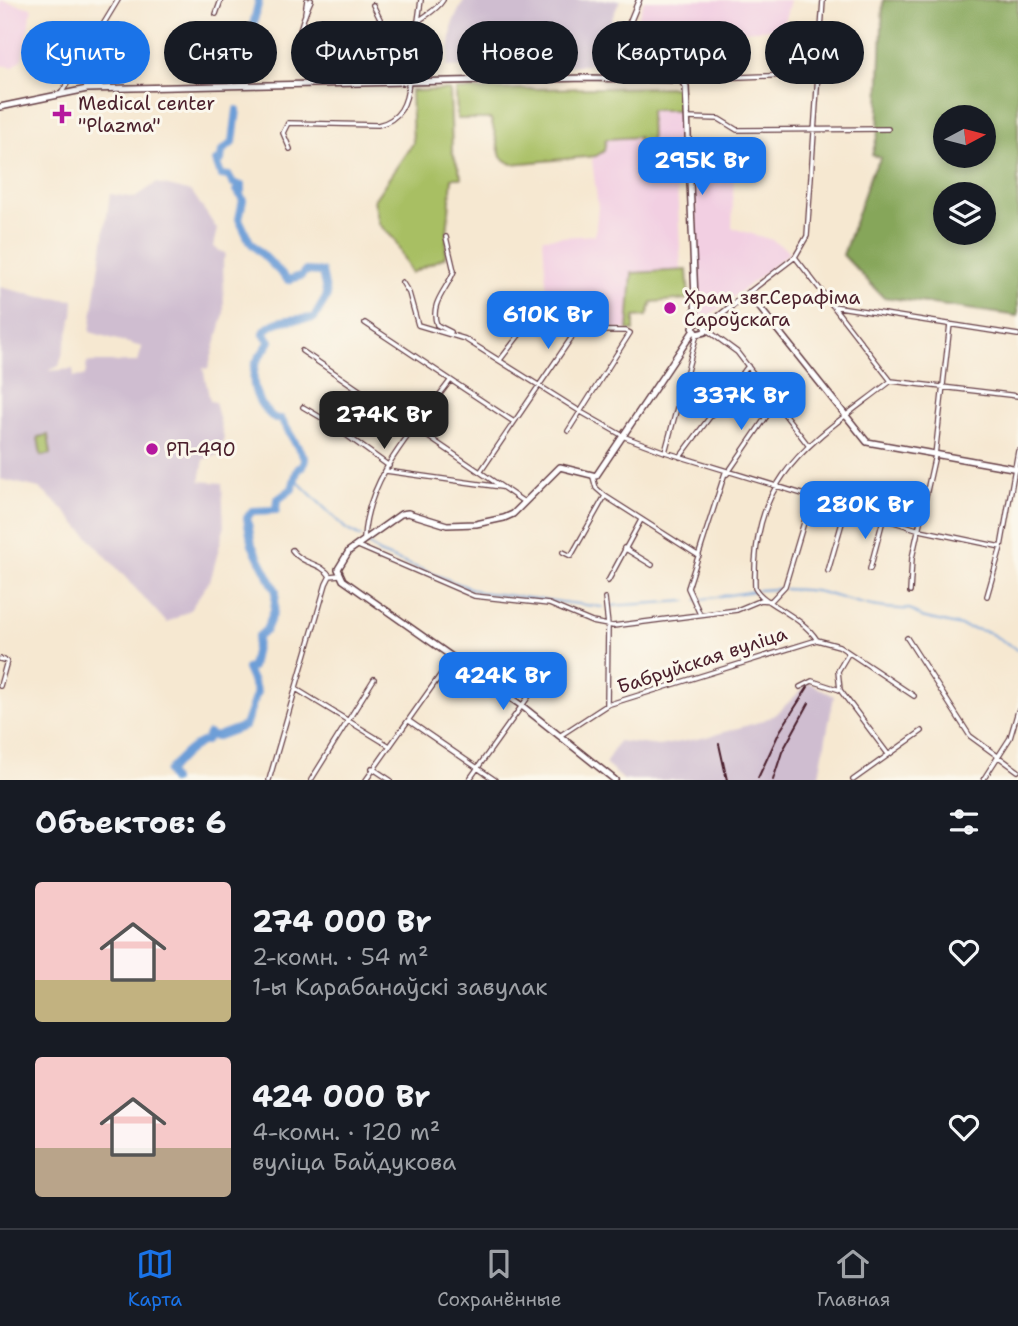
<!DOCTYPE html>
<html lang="ru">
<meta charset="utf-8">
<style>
:root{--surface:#171b24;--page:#242831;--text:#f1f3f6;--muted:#9ea1a6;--line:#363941;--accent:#1a73e8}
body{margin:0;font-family:"Shantell Sans",sans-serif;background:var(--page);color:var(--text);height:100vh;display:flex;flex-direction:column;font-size:26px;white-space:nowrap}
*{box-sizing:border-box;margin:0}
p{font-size:23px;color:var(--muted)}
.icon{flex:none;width:38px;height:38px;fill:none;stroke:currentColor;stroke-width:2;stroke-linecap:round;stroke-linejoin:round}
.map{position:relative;height:780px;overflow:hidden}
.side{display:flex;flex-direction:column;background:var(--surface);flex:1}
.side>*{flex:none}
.top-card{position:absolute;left:21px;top:21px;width:976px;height:63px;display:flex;gap:14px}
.needle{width:46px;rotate:83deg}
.tools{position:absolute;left:933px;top:105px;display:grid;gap:14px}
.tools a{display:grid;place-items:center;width:63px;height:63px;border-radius:50%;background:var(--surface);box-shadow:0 4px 10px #0003;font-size:35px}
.price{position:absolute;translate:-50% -60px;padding:0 16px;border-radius:14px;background:var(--accent);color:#fff;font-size:23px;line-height:46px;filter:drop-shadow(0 2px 4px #0008)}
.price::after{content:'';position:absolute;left:50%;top:42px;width:21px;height:16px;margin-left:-10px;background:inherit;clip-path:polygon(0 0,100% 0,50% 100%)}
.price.current{background:#222;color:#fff}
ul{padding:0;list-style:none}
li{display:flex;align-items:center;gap:21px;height:175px;padding:0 35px}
li span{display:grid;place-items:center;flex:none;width:196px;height:140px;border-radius:7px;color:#555}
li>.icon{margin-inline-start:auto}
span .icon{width:84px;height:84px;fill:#fffc;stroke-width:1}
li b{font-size:30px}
h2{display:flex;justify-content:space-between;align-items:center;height:84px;padding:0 35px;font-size:30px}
.pill{padding:0 24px;border-radius:32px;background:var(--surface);box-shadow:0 4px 10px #0003;font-size:24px;line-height:63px}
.pill.current{background:var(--accent);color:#fff}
.tab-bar{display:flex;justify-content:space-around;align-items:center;height:98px;border-top:2px solid var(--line);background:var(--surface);font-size:19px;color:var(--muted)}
.tab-bar a{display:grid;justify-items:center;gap:4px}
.tab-bar .current{color:var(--accent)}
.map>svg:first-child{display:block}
</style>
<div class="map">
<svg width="1018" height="780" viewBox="0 0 1018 780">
<rect width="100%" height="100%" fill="#fbf7ec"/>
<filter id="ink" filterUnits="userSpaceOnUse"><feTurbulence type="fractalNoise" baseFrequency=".0143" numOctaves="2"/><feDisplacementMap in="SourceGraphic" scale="14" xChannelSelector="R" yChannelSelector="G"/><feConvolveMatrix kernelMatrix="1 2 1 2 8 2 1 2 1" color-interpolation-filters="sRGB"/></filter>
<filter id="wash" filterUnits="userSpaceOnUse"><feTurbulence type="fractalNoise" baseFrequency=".00686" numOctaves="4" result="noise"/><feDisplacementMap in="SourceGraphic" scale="28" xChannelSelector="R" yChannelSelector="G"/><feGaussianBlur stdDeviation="1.57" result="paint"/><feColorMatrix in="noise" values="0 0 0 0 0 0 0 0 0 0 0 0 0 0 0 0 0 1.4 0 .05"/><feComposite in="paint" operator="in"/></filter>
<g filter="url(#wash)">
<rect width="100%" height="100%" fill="#f6e8d1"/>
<path fill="#f2cfe2" d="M 0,0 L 32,8 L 22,59 L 13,67 L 0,65 Z
M 644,0 L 790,0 L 783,28 L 686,35 L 676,56 L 630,41 Z
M 678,108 L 680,140 L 675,141 L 681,270 L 632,273 L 628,330 L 549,326 L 543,238 L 595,235 L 598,207 L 592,160 L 598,151 L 598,136 L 651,134 L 650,110 Z
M 734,166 L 732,228 L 772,240 L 788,250 L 788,254 L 708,317 L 700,315 L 694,167 Z"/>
<path fill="#cfbdd0" d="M 464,0 L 620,0 L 592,65 L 447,67 L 453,22 Z
M 156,183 L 192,192 L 217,229 L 213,247 L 226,254 L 223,260 L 224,314 L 208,369 L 203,368 L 210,401 L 215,402 L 224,438 L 218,455 L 204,459 L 200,481 L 222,483 L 224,529 L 211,578 L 190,610 L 167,623 L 62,508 L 39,488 L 0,479 L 0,287 L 41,297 L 74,300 L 73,315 L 59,366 L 48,371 L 73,369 L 74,377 L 85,376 L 87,362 L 138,362 L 142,347 L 90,332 L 110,194 L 135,198 Z
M 809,683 L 834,696 L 818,780 L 624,780 L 605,764 L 618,741 L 659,746 L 707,737 L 759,722 L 775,715 Z"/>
<path fill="#a8bf64" stroke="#796f48" stroke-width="2" d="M 640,44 L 676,56 L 676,76 L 618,78 L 626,47 L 629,47 L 628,52 L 637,55 Z
M 675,87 L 680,90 L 680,110 L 650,110 L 651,143 L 639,145 L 638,137 L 606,139 L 604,151 L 596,156 L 512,164 L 501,157 L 491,119 L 457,119 L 456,90 Z
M 450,90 L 452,151 L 462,178 L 452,178 L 445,257 L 411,273 L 394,239 L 379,224 L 374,200 L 413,143 L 411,91 Z
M 687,270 L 689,299 L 652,302 L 647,316 L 634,317 L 634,331 L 628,330 L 632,273 Z
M 48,435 L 51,454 L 41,456 L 38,437 Z"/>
<path fill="#86a65a" stroke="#686242" stroke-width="2" fill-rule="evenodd" d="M 883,0 L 1018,0 L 1018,316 L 883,297 L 843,255 L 871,174 L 881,158 L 872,155 L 878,133 ZM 945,117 L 984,117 L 984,156 L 945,156 ZM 945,194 L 984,194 L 984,233 L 945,233 Z"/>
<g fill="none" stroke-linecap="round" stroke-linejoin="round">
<path stroke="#6d9ed7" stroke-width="2" d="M 296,480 L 346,529 L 361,537
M 367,543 L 379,553 L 480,592 L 602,607
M 785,589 C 797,590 812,589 824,593 C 853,601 879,611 910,609 L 921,617 L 988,632 L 1018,650
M 758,590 L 778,589
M 697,600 L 755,591
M 609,606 L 687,601"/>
<path stroke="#6d9ed7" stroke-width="8" d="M 245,59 L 259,0
M 172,780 L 168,772 C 177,761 192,744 206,741 L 209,734 L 215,737 L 245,726 L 257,692 L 247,669 L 252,667 L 258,637 L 266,630 L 274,611 L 276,591 L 252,545 L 247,518 L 252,511 L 276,510 L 277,500 L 292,489 L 298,468 L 303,467 L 305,459 L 281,419 L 275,419 C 258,405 250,387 255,365 C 257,358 266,349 270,341 L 263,333 C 277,316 294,321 314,318 L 327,296 L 322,272 L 305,271 L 301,276 L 288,280 L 250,242 L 239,219 L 243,200 L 237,190 L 242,189 L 242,186 L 233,183 L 229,176 L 221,175 L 216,161 L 221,160 L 222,151 L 233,142 L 237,110"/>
</g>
</g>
<g filter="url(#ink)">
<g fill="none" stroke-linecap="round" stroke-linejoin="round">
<g stroke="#643d44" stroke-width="6">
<path id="minor" d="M 311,0 C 304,17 293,39 304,56 L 317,62 L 385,71 L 382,56 L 385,29 L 373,5
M 305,13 L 307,0
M 216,14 L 221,0
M 418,21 L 421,0
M 385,82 C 385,61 401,36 417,22 C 427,14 436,11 443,0
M 684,82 L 688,79 L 819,74
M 62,92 L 118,0
M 687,118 L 719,119 L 737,130 L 888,129
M 290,149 L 283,133 L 288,123 L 378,125 C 400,120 407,104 409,81
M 446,237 L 454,271 C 447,290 429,303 437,325 L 451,332
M 795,257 L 891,381
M 402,282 L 409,293 L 418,325 L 465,339 L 581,412 L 625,437 L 665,452 L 920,530 L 1001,547
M 748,293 L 795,257 L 807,236 L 823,0
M 833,306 L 1018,335
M 365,323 L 514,422
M 707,330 L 737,352 L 808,445
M 302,351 L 524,502
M 500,360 L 523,330 L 626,331 L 630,333 L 568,431
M 891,381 L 1018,396
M 303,407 L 327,421 L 389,466
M 665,452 L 697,334
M 680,457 L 748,366
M 386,471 L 501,487
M 481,471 L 576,331
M 727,474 L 775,404
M 593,477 L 596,488 L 605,496 L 699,556
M 364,538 C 367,477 415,428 450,381
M 358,546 L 474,596 L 549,604 L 592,622 L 613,626 L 737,610 L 761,600 L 771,601
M 624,548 L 652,565
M 292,550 C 302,565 321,562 330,576
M 563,552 L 571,556 L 605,496
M 870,569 L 883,520
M 828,571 L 846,509
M 608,581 L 641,520
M 910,592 L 912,558 L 935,455 L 950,324
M 987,596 L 1001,547 L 1018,451
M 605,598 L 608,625 L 607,705
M 771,601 L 785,586 L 811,499
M 699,612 L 688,588 L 725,473
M 907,638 L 970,736 L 1018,771
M 817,640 C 801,615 763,604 755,588 C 751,473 810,444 891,381
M 848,654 L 838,671 L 840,690 L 888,754
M 0,659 L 7,661 L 0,686
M 800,687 L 812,681 L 840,690
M 296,689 L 388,745
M 409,721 L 495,780
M 561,735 L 607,705 L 817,640 L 839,646 L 914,696
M 372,768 L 390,780
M 269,780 L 326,584 L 330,576 L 339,575
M 311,780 L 374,679
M 366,780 L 453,657
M 469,780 L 556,658
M 853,780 L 922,731
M 983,780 L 1010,738 L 1018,711"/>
</g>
<g stroke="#643d44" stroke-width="7">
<path id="tertiary" d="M 607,78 L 639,0"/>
</g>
<g stroke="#643d44" stroke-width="8">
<path id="secondary" d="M 0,107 L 87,89 L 587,78 L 681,80 L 686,87 L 696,322 L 693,327 L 697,334 L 705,332 L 706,323 L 696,322
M 707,326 L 748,293 L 867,442 L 1018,469
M 615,780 L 522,706 L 343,580 L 338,569 L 349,551 L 401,514 L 408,513 L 447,525 L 476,524 L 504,518 L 513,514 L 560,467 L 596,476 L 694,330"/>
</g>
<use href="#minor" stroke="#fff" stroke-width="3.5"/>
<use href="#tertiary" stroke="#fff" stroke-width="4.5"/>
<use href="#secondary" stroke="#fff" stroke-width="5"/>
<path stroke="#4a1f2b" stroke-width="2" d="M 719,744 L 727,780
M 758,778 L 780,731 L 808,687
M 773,780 L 782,752 L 809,703"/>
</g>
</g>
<g fill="#b5179e" stroke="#fbf7ec" stroke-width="2.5">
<path d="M58.5 103.5h7v7h7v7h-7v7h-7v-7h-7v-7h7z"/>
<circle cx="670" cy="308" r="7"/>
<circle cx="152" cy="449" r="7"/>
</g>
<g text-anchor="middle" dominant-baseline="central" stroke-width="6" stroke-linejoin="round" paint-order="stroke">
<g font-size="19" fill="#4a1f2b" stroke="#fbf7ec" text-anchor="start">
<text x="78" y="103">Medical center<tspan x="78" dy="22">"Plazma"</tspan></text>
<text x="684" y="297">Храм звг.Серафіма<tspan x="684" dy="22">Сароўскага</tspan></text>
<text x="166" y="449">РП-490</text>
</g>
<g font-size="19" fill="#4a1f2b" stroke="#fbf7ec">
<text transform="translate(702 660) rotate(-18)">Бабруйская вуліца</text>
</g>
</g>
</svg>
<div class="tools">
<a><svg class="needle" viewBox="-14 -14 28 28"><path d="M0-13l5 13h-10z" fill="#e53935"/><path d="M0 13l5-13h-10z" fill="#9ea1a6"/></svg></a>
<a><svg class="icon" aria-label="layers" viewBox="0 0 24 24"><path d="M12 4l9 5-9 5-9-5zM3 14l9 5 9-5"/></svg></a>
</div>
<b class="price" style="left:702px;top:197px">295K Br</b>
<b class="price" style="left:548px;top:351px">610K Br</b>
<b class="price" style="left:741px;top:432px">337K Br</b>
<b class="price current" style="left:384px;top:451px">274K Br</b>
<b class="price" style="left:865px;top:541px">280K Br</b>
<b class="price" style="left:503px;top:712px">424K Br</b>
<div class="top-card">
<a class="pill current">Купить</a>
<a class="pill">Снять</a>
<a class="pill">Фильтры</a>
<a class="pill">Новое</a>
<a class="pill">Квартира</a>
<a class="pill">Дом</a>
</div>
</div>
<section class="side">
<h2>Объектов: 6<svg class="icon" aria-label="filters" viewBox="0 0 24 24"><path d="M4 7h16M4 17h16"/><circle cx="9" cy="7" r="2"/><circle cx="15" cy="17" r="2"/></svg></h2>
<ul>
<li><span style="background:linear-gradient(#f6c9c9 70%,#c2b280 0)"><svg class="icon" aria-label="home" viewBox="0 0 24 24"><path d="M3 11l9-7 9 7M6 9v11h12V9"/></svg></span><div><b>274 000 Br</b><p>2-комн. · 54 m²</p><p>1-ы Карабанаўскі завулак</p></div><svg class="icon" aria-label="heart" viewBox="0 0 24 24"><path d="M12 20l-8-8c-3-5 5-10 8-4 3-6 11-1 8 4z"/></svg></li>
<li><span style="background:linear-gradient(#f6c9c9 65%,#b9a48a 0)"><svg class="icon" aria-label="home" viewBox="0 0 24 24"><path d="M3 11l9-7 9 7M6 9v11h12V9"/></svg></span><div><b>424 000 Br</b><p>4-комн. · 120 m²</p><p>вуліца Байдукова</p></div><svg class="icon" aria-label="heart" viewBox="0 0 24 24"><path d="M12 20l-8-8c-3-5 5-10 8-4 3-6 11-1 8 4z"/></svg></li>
</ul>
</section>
<nav class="tab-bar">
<a class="current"><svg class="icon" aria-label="map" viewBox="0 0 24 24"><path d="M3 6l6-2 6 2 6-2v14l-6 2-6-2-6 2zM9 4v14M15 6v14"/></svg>Карта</a>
<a><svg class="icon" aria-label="saved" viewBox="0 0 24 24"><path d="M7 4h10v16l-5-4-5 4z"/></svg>Сохранённые</a>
<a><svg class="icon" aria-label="home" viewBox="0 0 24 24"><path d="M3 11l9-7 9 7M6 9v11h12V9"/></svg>Главная</a>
</nav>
